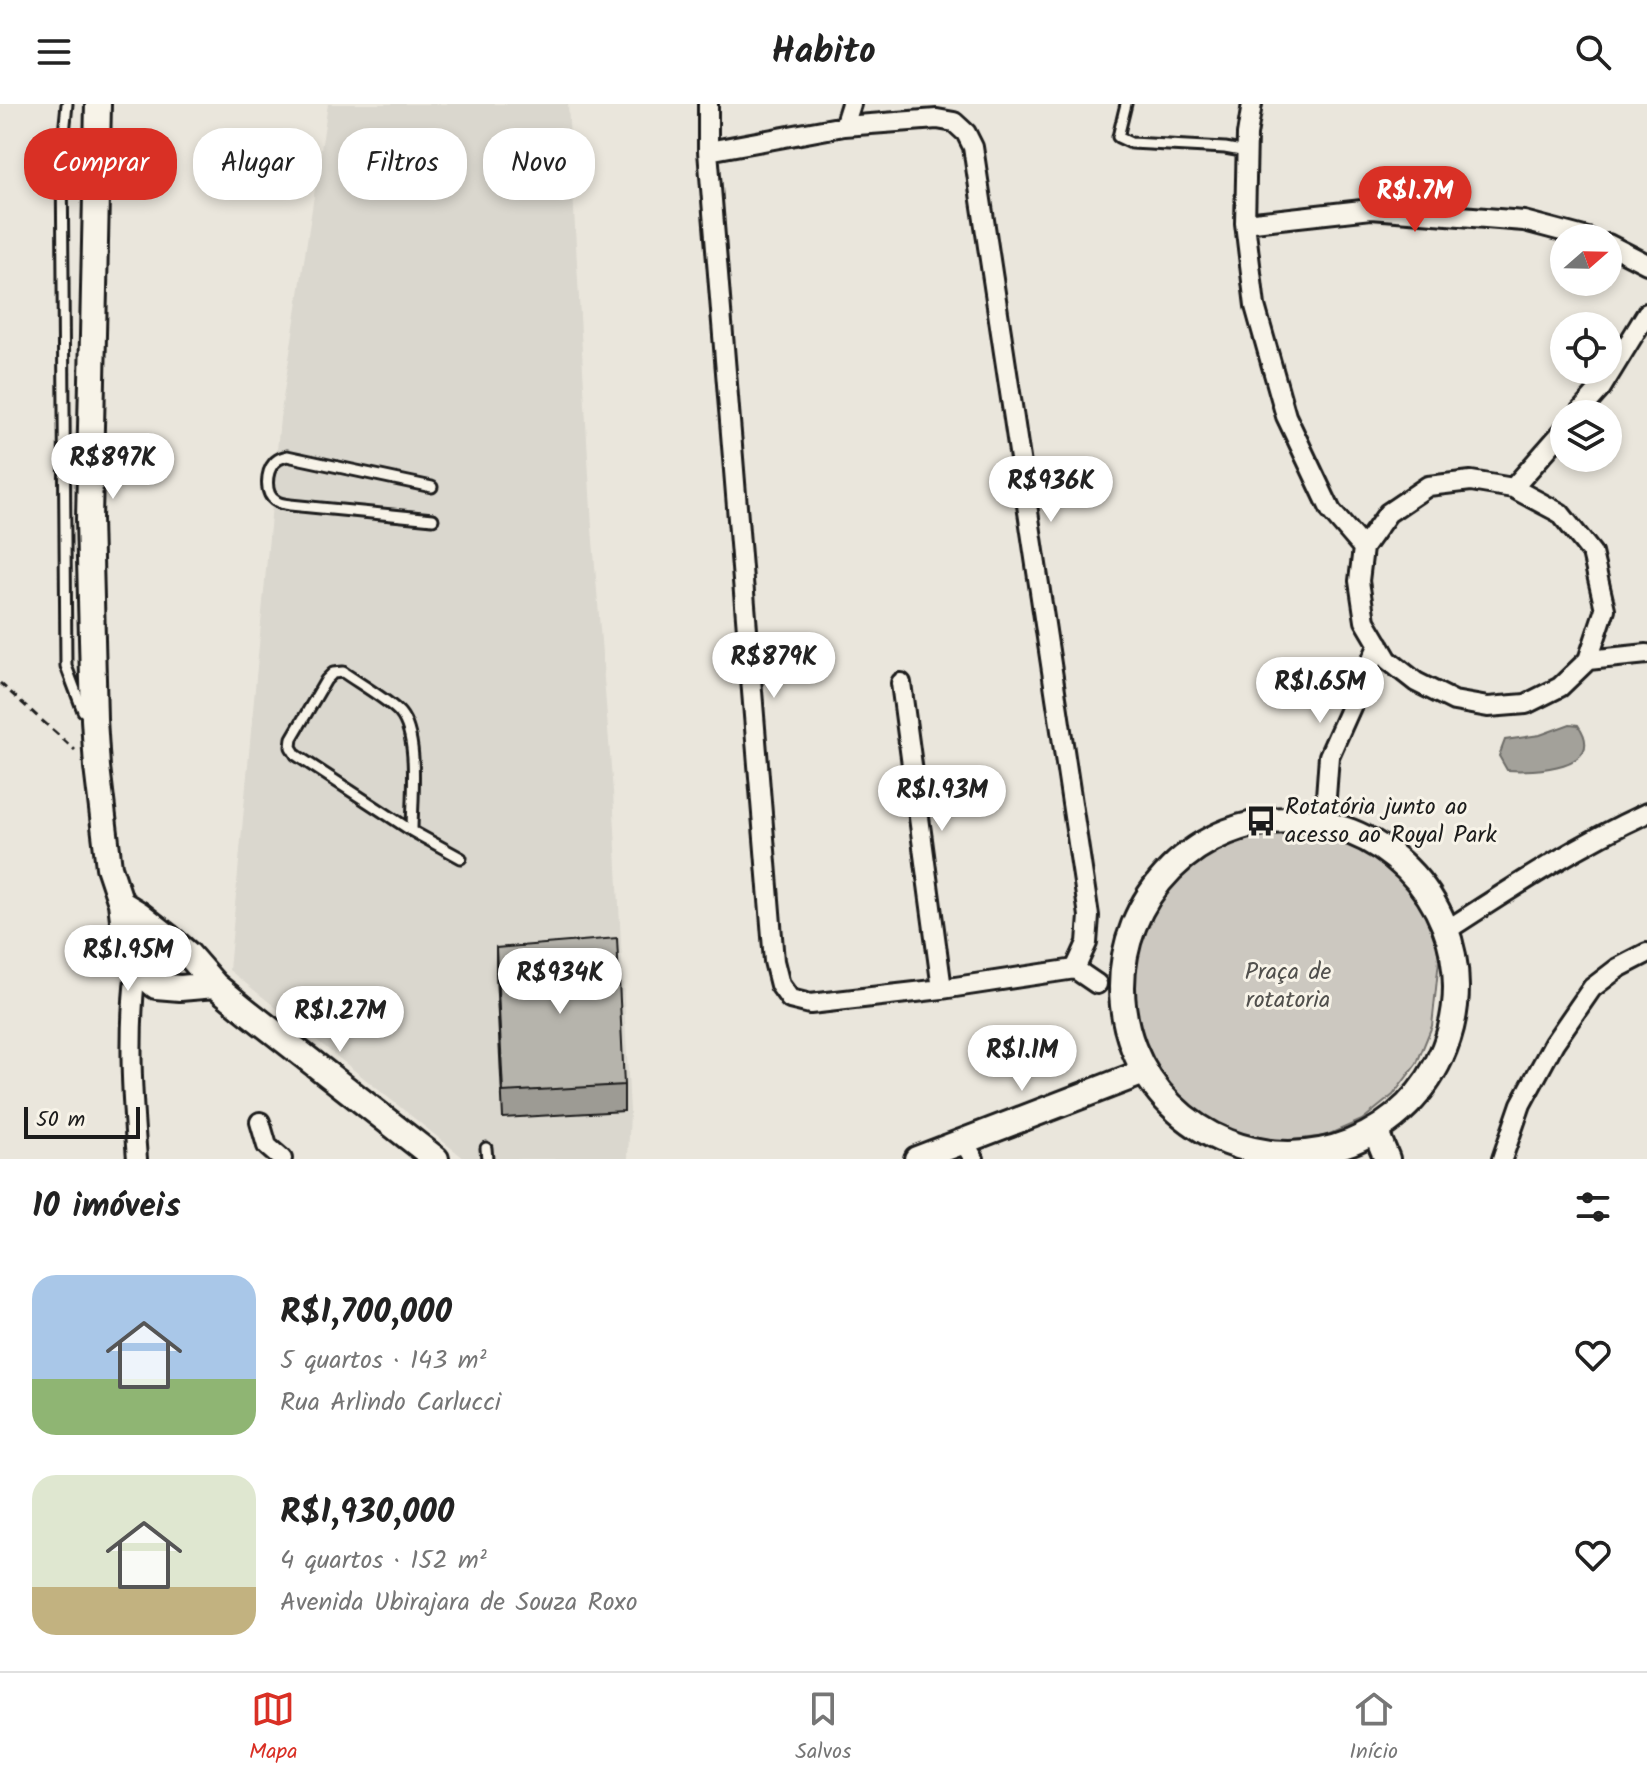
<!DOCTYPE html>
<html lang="pt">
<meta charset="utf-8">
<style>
:root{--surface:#fff;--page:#f2f2f2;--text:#222;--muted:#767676;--line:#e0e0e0;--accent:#d93025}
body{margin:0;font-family:Kalam,sans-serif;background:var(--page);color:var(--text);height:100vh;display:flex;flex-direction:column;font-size:30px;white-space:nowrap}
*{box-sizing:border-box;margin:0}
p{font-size:26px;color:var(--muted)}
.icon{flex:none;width:44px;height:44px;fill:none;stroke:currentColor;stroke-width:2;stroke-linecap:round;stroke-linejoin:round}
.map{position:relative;height:1055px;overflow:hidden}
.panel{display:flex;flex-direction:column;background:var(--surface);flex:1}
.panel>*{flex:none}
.top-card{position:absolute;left:24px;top:24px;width:800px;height:72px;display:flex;gap:16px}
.needle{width:52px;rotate:70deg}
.controls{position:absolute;left:1550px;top:120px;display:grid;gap:16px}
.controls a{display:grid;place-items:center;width:72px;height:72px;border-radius:50%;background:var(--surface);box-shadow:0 4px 12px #0003;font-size:40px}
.scale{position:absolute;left:24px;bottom:20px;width:116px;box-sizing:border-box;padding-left:8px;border:4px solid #1c1c1c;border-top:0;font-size:22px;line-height:28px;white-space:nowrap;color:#1c1c1c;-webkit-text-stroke:6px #f7f3e8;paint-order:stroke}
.price{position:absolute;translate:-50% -68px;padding:0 18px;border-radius:28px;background:#fff;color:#222;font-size:26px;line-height:52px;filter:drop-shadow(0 2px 4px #0008)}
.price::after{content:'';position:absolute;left:50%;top:48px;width:24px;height:18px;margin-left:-12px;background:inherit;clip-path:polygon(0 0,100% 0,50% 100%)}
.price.active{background:var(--accent);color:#fff}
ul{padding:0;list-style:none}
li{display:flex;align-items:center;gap:24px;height:200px;padding:0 32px}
li span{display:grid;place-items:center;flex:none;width:224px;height:160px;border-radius:24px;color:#555}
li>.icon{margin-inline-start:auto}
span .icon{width:96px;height:96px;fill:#fffc;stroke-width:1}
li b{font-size:34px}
h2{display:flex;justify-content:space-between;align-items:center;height:96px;padding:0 32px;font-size:34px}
.pill{padding:0 28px;border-radius:32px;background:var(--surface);box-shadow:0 4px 12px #0003;font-size:28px;line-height:72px}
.pill.active{background:var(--accent);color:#fff}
header{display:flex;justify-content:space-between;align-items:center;height:104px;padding:0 32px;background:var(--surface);font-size:36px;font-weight:600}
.tabs{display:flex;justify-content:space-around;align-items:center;height:112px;border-top:2px solid var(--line);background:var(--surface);font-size:22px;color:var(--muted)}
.tabs a{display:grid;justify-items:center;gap:4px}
.tabs .active{color:var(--accent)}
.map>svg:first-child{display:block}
</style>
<header><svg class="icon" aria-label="menu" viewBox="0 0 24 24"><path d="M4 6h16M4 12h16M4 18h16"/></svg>Habito<svg class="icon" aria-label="search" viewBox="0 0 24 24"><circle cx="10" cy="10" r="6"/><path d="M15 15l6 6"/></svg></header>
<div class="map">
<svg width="1647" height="1055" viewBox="0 0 1647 1055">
<rect width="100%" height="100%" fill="#eae6dc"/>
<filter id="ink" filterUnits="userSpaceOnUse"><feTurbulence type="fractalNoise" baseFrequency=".0125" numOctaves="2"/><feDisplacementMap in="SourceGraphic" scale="16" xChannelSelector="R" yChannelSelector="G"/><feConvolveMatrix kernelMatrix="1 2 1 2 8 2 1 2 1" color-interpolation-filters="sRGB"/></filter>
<g filter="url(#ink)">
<path fill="#dad7ce" d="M 328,0 L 568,0 L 592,424 L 613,688 L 630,1008 L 628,1055 L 465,1055 L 229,866 L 280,314 Z"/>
<path fill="#ccc8c0" stroke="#74726e" stroke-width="2" d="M 1282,729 L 1322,734 L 1331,738 L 1356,739 L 1418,790 L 1434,820 L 1439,856 L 1432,922 L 1417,959 L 1393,991 L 1362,1016 L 1325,1032 L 1285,1037 L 1246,1032 L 1208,1017 L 1176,993 L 1152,961 L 1136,924 L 1130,884 L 1135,844 L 1150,807 L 1174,775 L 1205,750 L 1242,734 Z"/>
<path fill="#a3a19a" stroke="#6d6c68" stroke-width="2" d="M 1570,620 L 1578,621 C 1609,665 1532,668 1507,666 L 1499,652 L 1505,636 L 1540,631 Z"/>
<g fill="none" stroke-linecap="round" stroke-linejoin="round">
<g stroke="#1c1c1c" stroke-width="15">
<path id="lane" d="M 67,0 L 62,49 L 66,562 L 83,607 L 88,611
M 1126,0 L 1118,33 L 1131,39 L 1225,44 L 1247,48
M 432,383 L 287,352 C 281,354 278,354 274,359 C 266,368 264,390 276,397 C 280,400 285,400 290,401 L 433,415
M 412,727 C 412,696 420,633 400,609 C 390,597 357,578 343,568 L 333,569 L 326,576 L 292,634 L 291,643 L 296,651 L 412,727 L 461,754
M 486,1044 L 487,1055"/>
</g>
<g stroke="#1c1c1c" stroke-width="24">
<path id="street" d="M 708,0 L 708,47 L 774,857 L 780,881 L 790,895 L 810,900 L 942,885 L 1075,865 L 1097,880
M 1252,0 L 1247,31 L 1245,119 L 1255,202 L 1286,312 L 1331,407 L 1363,444
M 844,22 L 851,0
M 708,47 L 844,22 L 937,15 L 954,18 L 966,29 L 973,43 L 1089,812 L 1087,839 L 1075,865
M 1245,119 L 1371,105 L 1524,117 L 1588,134
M 1608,140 L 1647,160
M 1578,310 L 1601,284 L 1647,209
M 1471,377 L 1513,384 L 1560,409 L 1592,449 L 1605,505 L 1588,556 L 1560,583 L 1526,600 L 1488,603 L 1454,597 L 1416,578 L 1388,556 L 1365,517 L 1359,477 L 1363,444 L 1388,409 L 1428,382 Z
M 1513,384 L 1564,326
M 1588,556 L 1647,550
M 901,579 L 942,885
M 1324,720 L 1329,652 L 1379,540
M 1447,826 C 1512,784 1577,741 1647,709
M 136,865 C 128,930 132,990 137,1055
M 260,1018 L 267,1042 L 282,1055
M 963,1037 L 974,1055
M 1502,1055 L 1521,1000 L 1554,939 L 1592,884 L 1618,864 L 1647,849"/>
</g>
<g stroke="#1c1c1c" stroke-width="30">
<path id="secondary" d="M 98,0 L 89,415 L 94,615 L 97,663 L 109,763 L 121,799 L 126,840 L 136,865 L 156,882 L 180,884 L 215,881
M1122 883a167 167 0 1 1 334 0a167 167 0 1 1-334 0Z
M 121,799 L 139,810 L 167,832 L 188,850 L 215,881 L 244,905 L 436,1055
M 1376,1028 L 1387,1055
M 917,1055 L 1144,968"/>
</g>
<path stroke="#1c1c1c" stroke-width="3" stroke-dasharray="8 6" stroke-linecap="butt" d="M 0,579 L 75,646"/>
<use href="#lane" stroke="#f7f3e8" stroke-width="9"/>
<use href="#street" stroke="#f7f3e8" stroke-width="18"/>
<use href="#secondary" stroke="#f7f3e8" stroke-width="24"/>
</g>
<path fill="#9d9b94" stroke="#1c1c1c" stroke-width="2" d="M 496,844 L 624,981 L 624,1007 L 503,1014 L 496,870 Z"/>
<path fill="#b6b4ac" stroke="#1c1c1c" stroke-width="2" d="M 617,834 L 624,981 L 503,988 L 496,844 Z"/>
</g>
<defs>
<g id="bus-bare" transform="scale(2.4)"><path d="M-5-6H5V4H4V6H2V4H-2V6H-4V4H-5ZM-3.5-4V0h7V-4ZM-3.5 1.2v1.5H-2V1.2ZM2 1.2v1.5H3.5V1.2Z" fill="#1c1c1c" stroke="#f7f3e8" stroke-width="2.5" paint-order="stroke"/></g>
</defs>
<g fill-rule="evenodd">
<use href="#bus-bare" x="1261" y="717"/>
</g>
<g text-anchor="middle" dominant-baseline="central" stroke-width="6" stroke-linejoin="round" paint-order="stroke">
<g font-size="24" fill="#1c1c1c" stroke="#f7f3e8" text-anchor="start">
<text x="1285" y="703">Rotatória junto ao<tspan x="1285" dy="28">acesso ao Royal Park</tspan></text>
</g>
<g font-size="24" fill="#51504d" stroke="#f7f3e8">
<text x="1288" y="868">Praça de<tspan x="1288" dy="28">rotatoria</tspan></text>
</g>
</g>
</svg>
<div class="controls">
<a><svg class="needle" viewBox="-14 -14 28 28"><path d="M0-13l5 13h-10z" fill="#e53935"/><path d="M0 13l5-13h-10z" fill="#767676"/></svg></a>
<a><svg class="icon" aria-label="locate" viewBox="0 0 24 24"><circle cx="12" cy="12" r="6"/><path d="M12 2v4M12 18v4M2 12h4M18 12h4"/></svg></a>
<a><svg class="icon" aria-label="layers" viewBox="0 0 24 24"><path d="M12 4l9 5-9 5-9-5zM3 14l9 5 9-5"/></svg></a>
</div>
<div class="scale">50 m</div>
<b class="price active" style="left:1415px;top:130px">R$1.7M</b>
<b class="price" style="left:113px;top:397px">R$897K</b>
<b class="price" style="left:1051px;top:420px">R$936K</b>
<b class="price" style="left:774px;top:596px">R$879K</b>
<b class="price" style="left:1320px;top:621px">R$1.65M</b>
<b class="price" style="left:942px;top:729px">R$1.93M</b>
<b class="price" style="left:128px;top:889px">R$1.95M</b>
<b class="price" style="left:560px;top:912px">R$934K</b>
<b class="price" style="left:340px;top:950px">R$1.27M</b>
<b class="price" style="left:1022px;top:989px">R$1.1M</b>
<div class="top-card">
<a class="pill active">Comprar</a>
<a class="pill">Alugar</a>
<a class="pill">Filtros</a>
<a class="pill">Novo</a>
</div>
</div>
<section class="panel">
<h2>10 imóveis<svg class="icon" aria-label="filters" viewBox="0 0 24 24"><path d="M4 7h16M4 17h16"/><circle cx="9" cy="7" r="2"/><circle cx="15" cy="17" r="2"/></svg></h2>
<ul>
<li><span style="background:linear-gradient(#a9c7e8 65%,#8fb573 0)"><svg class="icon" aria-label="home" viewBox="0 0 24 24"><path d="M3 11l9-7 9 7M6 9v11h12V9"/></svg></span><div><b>R$1,700,000</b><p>5 quartos · 143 m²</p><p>Rua Arlindo Carlucci</p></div><svg class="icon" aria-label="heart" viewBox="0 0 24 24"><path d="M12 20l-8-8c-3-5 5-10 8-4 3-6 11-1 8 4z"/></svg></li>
<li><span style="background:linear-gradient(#dfe7d0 70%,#c2b280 0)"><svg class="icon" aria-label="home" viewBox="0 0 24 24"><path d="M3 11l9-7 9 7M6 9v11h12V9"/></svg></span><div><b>R$1,930,000</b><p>4 quartos · 152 m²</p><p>Avenida Ubirajara de Souza Roxo</p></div><svg class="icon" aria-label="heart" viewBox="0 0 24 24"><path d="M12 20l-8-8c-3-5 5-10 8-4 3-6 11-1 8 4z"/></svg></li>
</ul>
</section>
<nav class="tabs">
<a class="active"><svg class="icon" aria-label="map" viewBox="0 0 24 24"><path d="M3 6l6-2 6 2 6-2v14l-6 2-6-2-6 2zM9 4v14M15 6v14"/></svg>Mapa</a>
<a><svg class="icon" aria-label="saved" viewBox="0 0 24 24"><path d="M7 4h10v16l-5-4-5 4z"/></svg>Salvos</a>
<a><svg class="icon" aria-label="home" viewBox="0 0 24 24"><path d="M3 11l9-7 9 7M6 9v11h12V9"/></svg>Início</a>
</nav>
